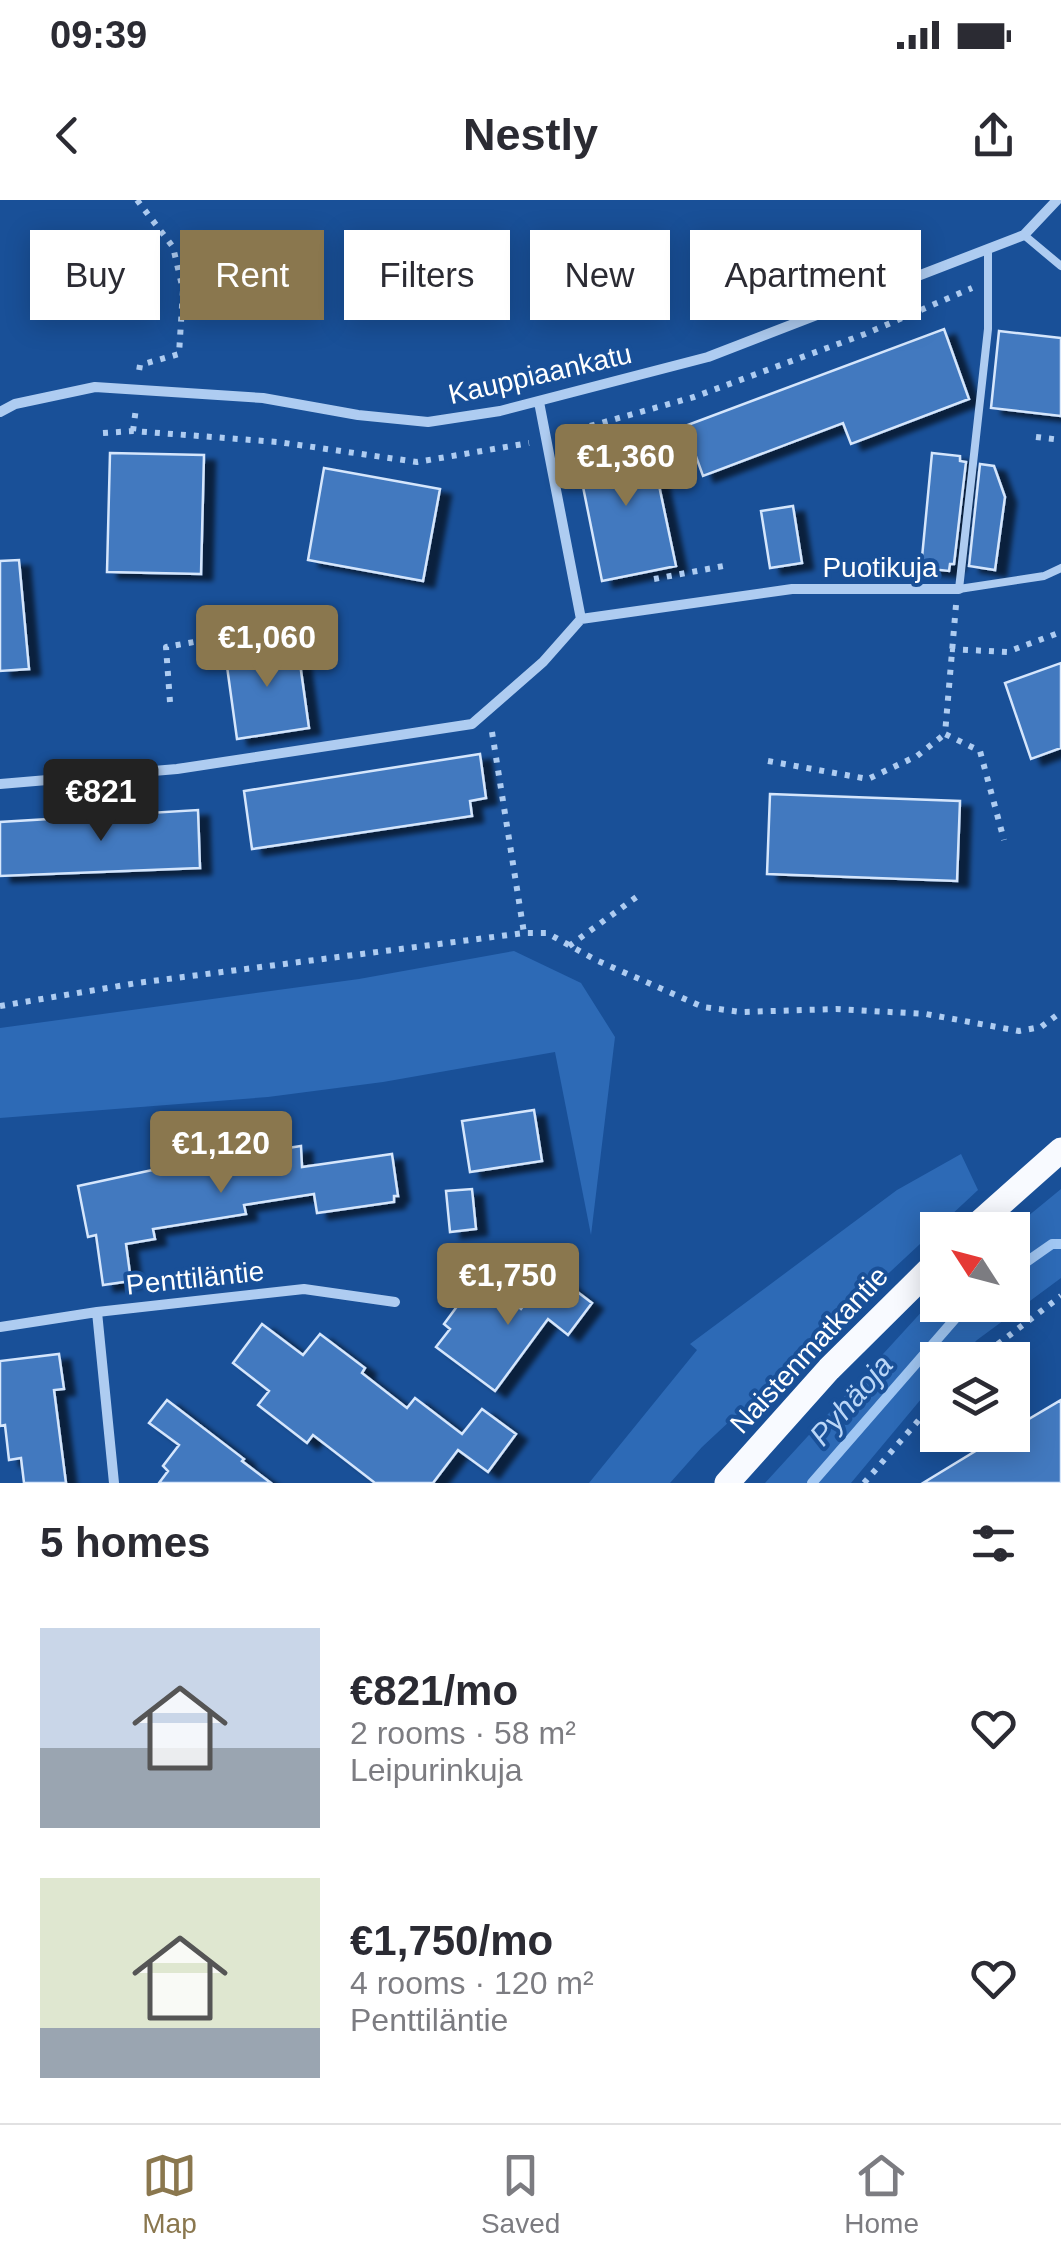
<!DOCTYPE html>
<meta charset="utf-8">
<style>
:root{--surface:#fff;--page:#f2f2f3;--text:#2b2b33;--muted:#7c7c81;--line:#e1e1e2;--accent:#8a774e}
body{margin:0;font-family:Arial,sans-serif;background:var(--page);color:var(--text);height:100vh;display:flex;flex-direction:column;font-size:38px;white-space:nowrap}
*{box-sizing:border-box;margin:0}
p{font-size:32px;color:var(--muted)}
.icon{flex:none;width:55px;height:55px;fill:none;stroke:currentColor;stroke-width:2;stroke-linecap:round;stroke-linejoin:round}
.map{position:relative;height:1283px;overflow:hidden}
.sheet{display:flex;flex-direction:column;background:var(--surface);flex:1}
.sheet>*{flex:none}
.top-card{position:absolute;left:30px;top:30px;width:1002px;height:90px;display:flex;gap:20px}
.needle{width:65px;rotate:306deg}
.fabs{position:absolute;left:920px;top:1012px;display:grid;gap:20px}
.fabs a{display:grid;place-items:center;width:110px;height:110px;border-radius:0px;background:var(--surface);box-shadow:0 5px 25px #0003;font-size:50px}
.price{position:absolute;translate:-50% -85px;padding:0 22px;border-radius:10px;background:var(--accent);color:#fff;font-size:32px;line-height:65px;filter:drop-shadow(0 2px 5px #0008)}
.price::after{content:'';position:absolute;left:50%;top:60px;width:30px;height:22px;margin-left:-15px;background:inherit;clip-path:polygon(0 0,100% 0,50% 100%)}
.price.active{background:#222;color:#fff}
ul{padding:0;list-style:none}
li{display:flex;align-items:center;gap:30px;height:250px;padding:0 40px}
li span{display:grid;place-items:center;flex:none;width:280px;height:200px;border-radius:0px;color:#555}
li>.icon{margin-inline-start:auto}
span .icon{width:120px;height:120px;fill:#fffc;stroke-width:1}
li b{font-size:42px}
h2{display:flex;justify-content:space-between;align-items:center;height:120px;padding:0 40px;font-size:42px}
.pill{padding:0 35px;border-radius:0px;background:var(--surface);box-shadow:0 5px 25px #0003;font-size:35px;line-height:90px}
.pill.active{background:var(--accent);color:#fff}
.status{display:flex;justify-content:space-between;align-items:center;height:70px;padding:0 50px;background:var(--surface);direction:ltr}
.status svg{height:28px;fill:currentColor}
header{display:flex;justify-content:space-between;align-items:center;height:130px;padding:0 40px;background:var(--surface);font-size:45px;font-weight:700}
.dock{display:flex;justify-content:space-around;align-items:center;height:140px;border-top:2px solid var(--line);background:var(--surface);font-size:28px;color:var(--muted)}
.dock a{display:grid;justify-items:center;gap:5px}
.dock .active{color:var(--accent)}
.map>svg:first-child{display:block}
</style>
<div class="status"><b>09:39</b><svg viewBox="0 0 49 12"><path d="M0 12V9h3v3zM5 12V6h3v6zM10 12V3h3v9zM15 12V0h3v12zM26 1h20v11H26zM47 4h2v5h-2z"/></svg></div>
<header><svg class="icon" aria-label="back" viewBox="0 0 24 24"><path d="M15 5l-7 7 7 7"/></svg>Nestly<svg class="icon" aria-label="share" viewBox="0 0 24 24"><path d="M12 15V3M7 8l5-5 5 5M5 13v7h14v-7"/></svg></header>
<div class="map">
<svg width="1061" height="1283" viewBox="0 0 1061 1283">
<defs>
<filter id="shadow"><feDropShadow dx="11" dy="6" stdDeviation="2.5" flood-color="#0009"/></filter>
</defs>
<rect width="100%" height="100%" fill="#195098"/>
<path fill="#2d6ab6" d="M 514,751 L 581,783 L 615,837 L 591,1035 L 555,852 L 383,882 L 268,897 L 0,918 L 0,828 L 359,779 Z
M 961,954 L 978,990 L 702,1247 L 670,1283 L 589,1283 L 697,1150 L 690,1144 L 897,990 Z
M 1061,989 L 1061,1078 L 977,1140 L 957,1160 L 938,1160 L 937,1180 L 851,1283 L 765,1283 L 937,1095 L 938,1105 L 1012,1105 L 1011,1030 Z"/>
<g fill="none" stroke-linecap="round" stroke-linejoin="round">
<path stroke="#a1c7f3" stroke-width="10" d="M 1012,1072 L 1052,1044 L 1061,1044
M 812,1283 L 967,1105"/>
</g>
<path fill="#4279bf" stroke="#d5e6fc" stroke-width="2.5" filter="url(#shadow)" d="M 944,129 L 969,199 L 851,244 L 843,223 L 703,276 L 685,226 Z
M 999,131 L 1061,138 L 1061,216 L 991,208 Z
M 649,238 L 676,366 L 602,381 L 576,252 Z
M 110,253 L 204,255 L 201,374 L 107,372 Z
M 932,253 L 960,256 L 960,261 L 966,262 L 954,364 L 950,364 L 949,371 L 921,368 Z
M 980,264 L 994,266 L 1005,297 L 995,370 L 969,366 Z
M 324,268 L 440,289 L 423,381 L 308,360 Z
M 793,306 L 802,363 L 770,368 L 761,311 Z
M 19,360 L 29,469 L 0,471 L 0,361 Z
M 297,442 L 309,528 L 237,539 L 225,452 Z
M 1061,463 L 1061,548 L 1031,559 L 1005,483 Z
M 480,554 L 486,598 L 470,601 L 472,616 L 252,649 L 244,591 Z
M 770,594 L 960,601 L 957,681 L 767,674 Z
M 198,610 L 200,668 L 0,676 L 0,622 Z
M 534,910 L 542,961 L 470,972 L 462,921 Z
M 301,946 L 302,967 L 392,954 L 398,996 L 394,996 L 394,1002 L 317,1013 L 314,994 L 244,1005 L 246,1014 L 153,1029 L 155,1039 L 126,1044 L 131,1081 L 103,1085 L 96,1035 L 88,1037 L 78,986 L 171,966 Z
M 472,989 L 476,1029 L 450,1032 L 446,991 Z
M 550,1071 L 592,1103 L 568,1135 L 548,1119 L 495,1191 L 436,1147 L 450,1129 L 444,1124 L 461,1101 L 469,1106 L 480,1090 L 505,1108 L 511,1101 L 521,1109 Z
M 262,1124 L 303,1155 L 320,1134 L 365,1168 L 362,1173 L 407,1208 L 415,1198 L 462,1234 L 482,1209 L 516,1234 L 488,1272 L 458,1250 L 433,1283 L 375,1283 L 313,1235 L 307,1243 L 258,1205 L 269,1191 L 233,1163 Z
M 59,1154 L 64,1189 L 54,1190 L 66,1283 L 24,1283 L 21,1258 L 9,1260 L 5,1225 L 0,1226 L 0,1161 Z
M 167,1200 L 244,1259 L 242,1261 L 271,1283 L 159,1283 L 168,1271 L 163,1266 L 179,1245 L 149,1223 Z
M 1061,1200 L 1061,1283 L 923,1283 L 997,1238 L 1012,1235 L 1012,1229 Z"/>
<g fill="none" stroke-linecap="round" stroke-linejoin="round">
<path stroke="#aeccf1" stroke-width="6" stroke-dasharray="5 8" stroke-linecap="butt" d="M 137,0 L 173,47 L 183,90 L 179,154 L 140,165 L 139,171
M 133,231 L 136,208
M 103,233 L 133,231 L 278,242 L 417,262 L 529,243
M 565,233 L 694,197 L 865,134 L 972,88
M 1036,237 L 1061,240
M 654,379 L 729,365
M 956,405 L 945,534 L 980,551 L 1004,640
M 950,449 L 1007,452 L 1061,432
M 170,502 L 166,447 L 283,426
M 492,532 L 524,733
M 768,561 L 868,579 L 917,556 L 945,534
M 569,746 L 642,693
M 0,806 L 137,783 L 524,733 L 547,733 L 596,760 L 703,807 L 741,812 L 836,809 L 926,814 L 1019,831 L 1041,827 L 1061,812
M 977,1160 L 1061,1096
M 864,1283 L 938,1198"/>
<path stroke="#aeccf1" stroke-width="8" d="M 1024,35 L 1061,66
M 988,49 L 988,129 L 959,389 L 1044,376 L 1061,368"/>
<path stroke="#aeccf1" stroke-width="10" d="M 0,212 L 15,204 L 95,187 L 263,198 L 358,215 L 428,222 L 500,211 L 708,157 L 1024,35 L 1057,0
M 581,419 L 792,389 L 959,389
M 0,584 L 177,569 L 472,524 L 543,462 L 581,419 L 539,202
M 97,1112 L 114,1283
M 0,1127 L 97,1112 L 304,1089 L 395,1102"/>
<path stroke="#f8faff" stroke-width="25" d="M 971,1030 L 1061,950
M 727,1283 L 829,1169 L 938,1061"/>
</g>
<g text-anchor="middle" dominant-baseline="central" stroke-width="8" stroke-linejoin="round" paint-order="stroke">
<g font-size="28" fill="#fff" stroke="#195098">
<text transform="translate(540 174) rotate(-13)">Kauppiaankatu</text>
<text x="880" y="367">Puotikuja</text>
<text transform="translate(195 1078) rotate(-6)">Penttiläntie</text>
<text transform="translate(809 1150) rotate(-47)">Naistenmatkantie</text>
</g>
<g font-size="30" font-style="italic" fill="#bad6f7" stroke="#195098">
<text transform="translate(851 1200) rotate(-49)">Pyhäoja</text>
</g>
</g>
</svg>
<div class="fabs">
<a><svg class="needle" viewBox="-14 -14 28 28"><path d="M0-13l5 13h-10z" fill="#e53935"/><path d="M0 13l5-13h-10z" fill="#7c7c81"/></svg></a>
<a><svg class="icon" aria-label="layers" viewBox="0 0 24 24"><path d="M12 4l9 5-9 5-9-5zM3 14l9 5 9-5"/></svg></a>
</div>
<b class="price" style="left:626px;top:309px">€1,360</b>
<b class="price" style="left:267px;top:490px">€1,060</b>
<b class="price active" style="left:101px;top:644px">€821</b>
<b class="price" style="left:221px;top:996px">€1,120</b>
<b class="price" style="left:508px;top:1128px">€1,750</b>
<div class="top-card">
<a class="pill">Buy</a>
<a class="pill active">Rent</a>
<a class="pill">Filters</a>
<a class="pill">New</a>
<a class="pill">Apartment</a>
</div>
</div>
<section class="sheet">
<h2>5 homes<svg class="icon" aria-label="filters" viewBox="0 0 24 24"><path d="M4 7h16M4 17h16"/><circle cx="9" cy="7" r="2"/><circle cx="15" cy="17" r="2"/></svg></h2>
<ul>
<li><span style="background:linear-gradient(#c9d6e8 60%,#9aa5b1 0)"><svg class="icon" aria-label="home" viewBox="0 0 24 24"><path d="M3 11l9-7 9 7M6 9v11h12V9"/></svg></span><div><b>€821/mo</b><p>2 rooms · 58 m²</p><p>Leipurinkuja</p></div><svg class="icon" aria-label="heart" viewBox="0 0 24 24"><path d="M12 20l-8-8c-3-5 5-10 8-4 3-6 11-1 8 4z"/></svg></li>
<li><span style="background:linear-gradient(#dfe7d0 75%,#9aa5b1 0)"><svg class="icon" aria-label="home" viewBox="0 0 24 24"><path d="M3 11l9-7 9 7M6 9v11h12V9"/></svg></span><div><b>€1,750/mo</b><p>4 rooms · 120 m²</p><p>Penttiläntie</p></div><svg class="icon" aria-label="heart" viewBox="0 0 24 24"><path d="M12 20l-8-8c-3-5 5-10 8-4 3-6 11-1 8 4z"/></svg></li>
</ul>
</section>
<nav class="dock">
<a class="active"><svg class="icon" aria-label="map" viewBox="0 0 24 24"><path d="M3 6l6-2 6 2 6-2v14l-6 2-6-2-6 2zM9 4v14M15 6v14"/></svg>Map</a>
<a><svg class="icon" aria-label="saved" viewBox="0 0 24 24"><path d="M7 4h10v16l-5-4-5 4z"/></svg>Saved</a>
<a><svg class="icon" aria-label="home" viewBox="0 0 24 24"><path d="M3 11l9-7 9 7M6 9v11h12V9"/></svg>Home</a>
</nav>
